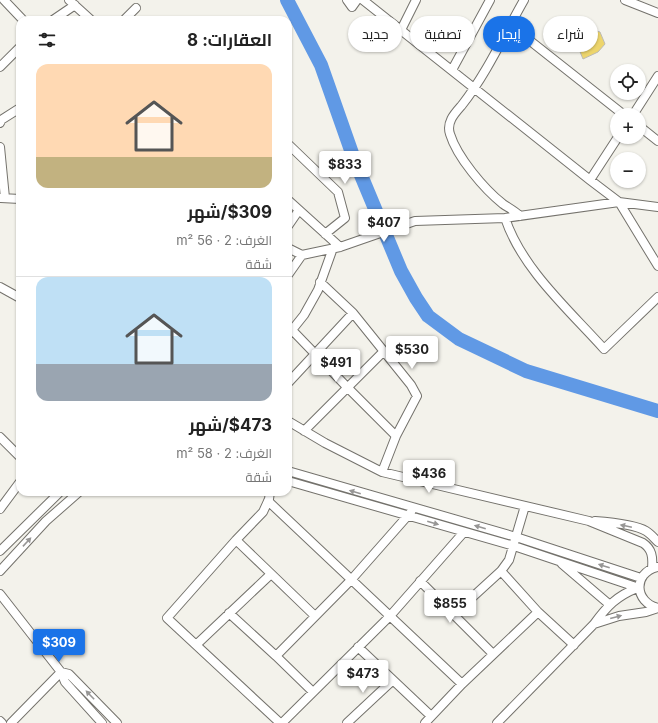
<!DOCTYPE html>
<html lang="ar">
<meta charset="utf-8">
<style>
:root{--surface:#fff;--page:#f2f2f2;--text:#222;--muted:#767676;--line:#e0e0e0;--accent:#1a73e8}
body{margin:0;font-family:Inter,Cairo,sans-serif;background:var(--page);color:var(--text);direction:rtl;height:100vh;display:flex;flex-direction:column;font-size:15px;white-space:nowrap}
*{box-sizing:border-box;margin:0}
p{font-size:13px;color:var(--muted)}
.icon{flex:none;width:22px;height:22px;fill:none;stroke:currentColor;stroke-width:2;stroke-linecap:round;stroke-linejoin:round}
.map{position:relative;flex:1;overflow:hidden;direction:ltr}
.panel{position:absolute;left:16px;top:16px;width:276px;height:480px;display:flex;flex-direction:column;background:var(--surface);border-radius:12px;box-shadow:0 1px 3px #0004;direction:rtl}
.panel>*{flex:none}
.guide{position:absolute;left:304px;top:16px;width:294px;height:36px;direction:rtl;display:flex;gap:8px}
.buttons{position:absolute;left:610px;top:64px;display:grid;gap:8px}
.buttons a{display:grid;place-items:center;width:36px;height:36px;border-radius:50%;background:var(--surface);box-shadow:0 1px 3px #0004;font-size:20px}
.price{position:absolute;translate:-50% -34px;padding:0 9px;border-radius:4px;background:#fff;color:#222;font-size:13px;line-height:26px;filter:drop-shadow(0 1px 2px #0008)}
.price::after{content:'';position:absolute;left:50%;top:24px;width:12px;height:9px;margin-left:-6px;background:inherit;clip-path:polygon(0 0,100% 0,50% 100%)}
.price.active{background:var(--accent);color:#fff}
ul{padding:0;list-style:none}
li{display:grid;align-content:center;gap:8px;height:212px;padding:0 20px}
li+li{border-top:1px solid var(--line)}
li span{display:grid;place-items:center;height:124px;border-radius:12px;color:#555}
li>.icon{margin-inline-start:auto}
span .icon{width:72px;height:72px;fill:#fffc;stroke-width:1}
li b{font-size:17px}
h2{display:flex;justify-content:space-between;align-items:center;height:48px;padding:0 20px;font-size:17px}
.pill{padding:0 14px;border-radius:18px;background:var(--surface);box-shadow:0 1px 3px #0004;font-size:14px;line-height:36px}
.pill.active{background:var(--accent);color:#fff}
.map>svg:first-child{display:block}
</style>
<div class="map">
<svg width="658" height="723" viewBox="0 0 658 723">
<rect width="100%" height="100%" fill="#f3f2eb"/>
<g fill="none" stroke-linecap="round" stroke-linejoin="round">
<path stroke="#6099e5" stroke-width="14" d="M 287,0 L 321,65 L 353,156 L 401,271 L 416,298 L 428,316 L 459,339 L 526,371 L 658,411"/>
</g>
<path fill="#edd56c" stroke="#bcbbb4" d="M 586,27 L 600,32 L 605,44 L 598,52 L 583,59 L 576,42 Z"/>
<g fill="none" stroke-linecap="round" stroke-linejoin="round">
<g stroke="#74726c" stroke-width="10">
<path id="minor" d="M 4,0 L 23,20
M 69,0 L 91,20
M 347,0 L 352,7 L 357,0
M 363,0 L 590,180 L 619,202 L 658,207
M 625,0 L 658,13
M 53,20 L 75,5
M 124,20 L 136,8
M 510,25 L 624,115
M 401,30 L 416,0
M 0,67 L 20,47
M 452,70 L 490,0
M 633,115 L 658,76
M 0,123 L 1,120 L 20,108
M 639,126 L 658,141
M 288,144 L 338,192 L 345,218 L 325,234
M 0,147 L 5,198
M 590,180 L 618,137
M 1,198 L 20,199
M 288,200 L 340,247
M 520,216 C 515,211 509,208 503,204 C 484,189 457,157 450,134 C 446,122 455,113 462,105 C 487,73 504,35 524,0
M 505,218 C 522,269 569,310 604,349 L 658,297
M 288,226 L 299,210
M 288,248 L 302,255 L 340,247 L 415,221 L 505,218 L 619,202 L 658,266
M 288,275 L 302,255
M 0,287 L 20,298
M 353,313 L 411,385 L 417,396 L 396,436
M 292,330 L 347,387 L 396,436 L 382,472
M 288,335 L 304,315 L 318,290 L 333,248
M 288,383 L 353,313 L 320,282
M 288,421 L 325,443 L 382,472 L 589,521 L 643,543 C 652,549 653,557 652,568
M 304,431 L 384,351
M 0,437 L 20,457
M 288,471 L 516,537 L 641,578
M 288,481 L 514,546 L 639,588
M 270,492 L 269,499 L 263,512 L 236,540 L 167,618 L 280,723
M 268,501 L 462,684
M 0,509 L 20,482
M 595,521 C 608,522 636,525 646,531 C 651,534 654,538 658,542
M 236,540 L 315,616
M 0,551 L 60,492
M 562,564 L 610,605
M 657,567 C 633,573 634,602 658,608
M 0,571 L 46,521 L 79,492
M 501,571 L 538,612 L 574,645
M 420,581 L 493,654
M 637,588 C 617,596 607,606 594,624 L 619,616 L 646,612 L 658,608
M 0,594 L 61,672 L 11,723
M 229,613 L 276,656 L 313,692
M 454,614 L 501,571 L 509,560 L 525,506
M 196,645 L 271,574
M 358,647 L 431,716
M 276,656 L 351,580 L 411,512
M 0,721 L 2,723
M 102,723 L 65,682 L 61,672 L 69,674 L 117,723
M 282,723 L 390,616 L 464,532
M 347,723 L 393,680
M 425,723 L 462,684 L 538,612
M 497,723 L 594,624"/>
</g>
<use href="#minor" stroke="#fff" stroke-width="8"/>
</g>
<defs><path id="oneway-solid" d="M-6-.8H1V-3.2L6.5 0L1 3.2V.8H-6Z"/></defs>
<g fill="#979695">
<use href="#oneway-solid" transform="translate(355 492) rotate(-164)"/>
<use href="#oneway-solid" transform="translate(433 523) rotate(16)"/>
<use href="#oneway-solid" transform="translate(626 526) rotate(-168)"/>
<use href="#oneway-solid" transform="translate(480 527) rotate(-164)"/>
<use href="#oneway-solid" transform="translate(27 542) rotate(-47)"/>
<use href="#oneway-solid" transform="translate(604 566) rotate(-162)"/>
<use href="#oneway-solid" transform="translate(616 617) rotate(-15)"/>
<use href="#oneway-solid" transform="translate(90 695) rotate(-134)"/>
</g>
</svg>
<div class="buttons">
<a><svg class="icon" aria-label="locate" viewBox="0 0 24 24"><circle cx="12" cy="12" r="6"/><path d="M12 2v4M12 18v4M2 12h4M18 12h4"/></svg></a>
<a>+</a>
<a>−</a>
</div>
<b class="price" style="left:345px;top:185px">$833</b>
<b class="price" style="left:384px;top:243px">$407</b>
<b class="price" style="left:412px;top:370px">$530</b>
<b class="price" style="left:336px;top:383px">$491</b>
<b class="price" style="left:429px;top:494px">$436</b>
<b class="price" style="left:450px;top:624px">$855</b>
<b class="price active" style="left:59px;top:663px">$309</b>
<b class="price" style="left:363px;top:694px">$473</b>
<div class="guide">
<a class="pill">شراء</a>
<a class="pill active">إيجار</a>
<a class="pill">تصفية</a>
<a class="pill">جديد</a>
</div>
<section class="panel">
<h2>العقارات: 8<svg class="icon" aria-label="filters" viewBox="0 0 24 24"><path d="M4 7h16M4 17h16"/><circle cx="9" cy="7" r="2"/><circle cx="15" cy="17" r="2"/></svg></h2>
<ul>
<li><span style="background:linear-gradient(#ffd9b3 75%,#c2b280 0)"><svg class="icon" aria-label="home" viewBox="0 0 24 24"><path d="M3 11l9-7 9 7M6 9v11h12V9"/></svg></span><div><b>$309/شهر</b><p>الغرف: 2 · 56 m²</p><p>شقة</p></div></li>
<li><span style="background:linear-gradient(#bfe0f5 70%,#9aa5b1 0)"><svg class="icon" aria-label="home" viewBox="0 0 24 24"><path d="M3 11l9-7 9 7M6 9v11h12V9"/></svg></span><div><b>$473/شهر</b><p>الغرف: 2 · 58 m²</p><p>شقة</p></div></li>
</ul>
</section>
</div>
